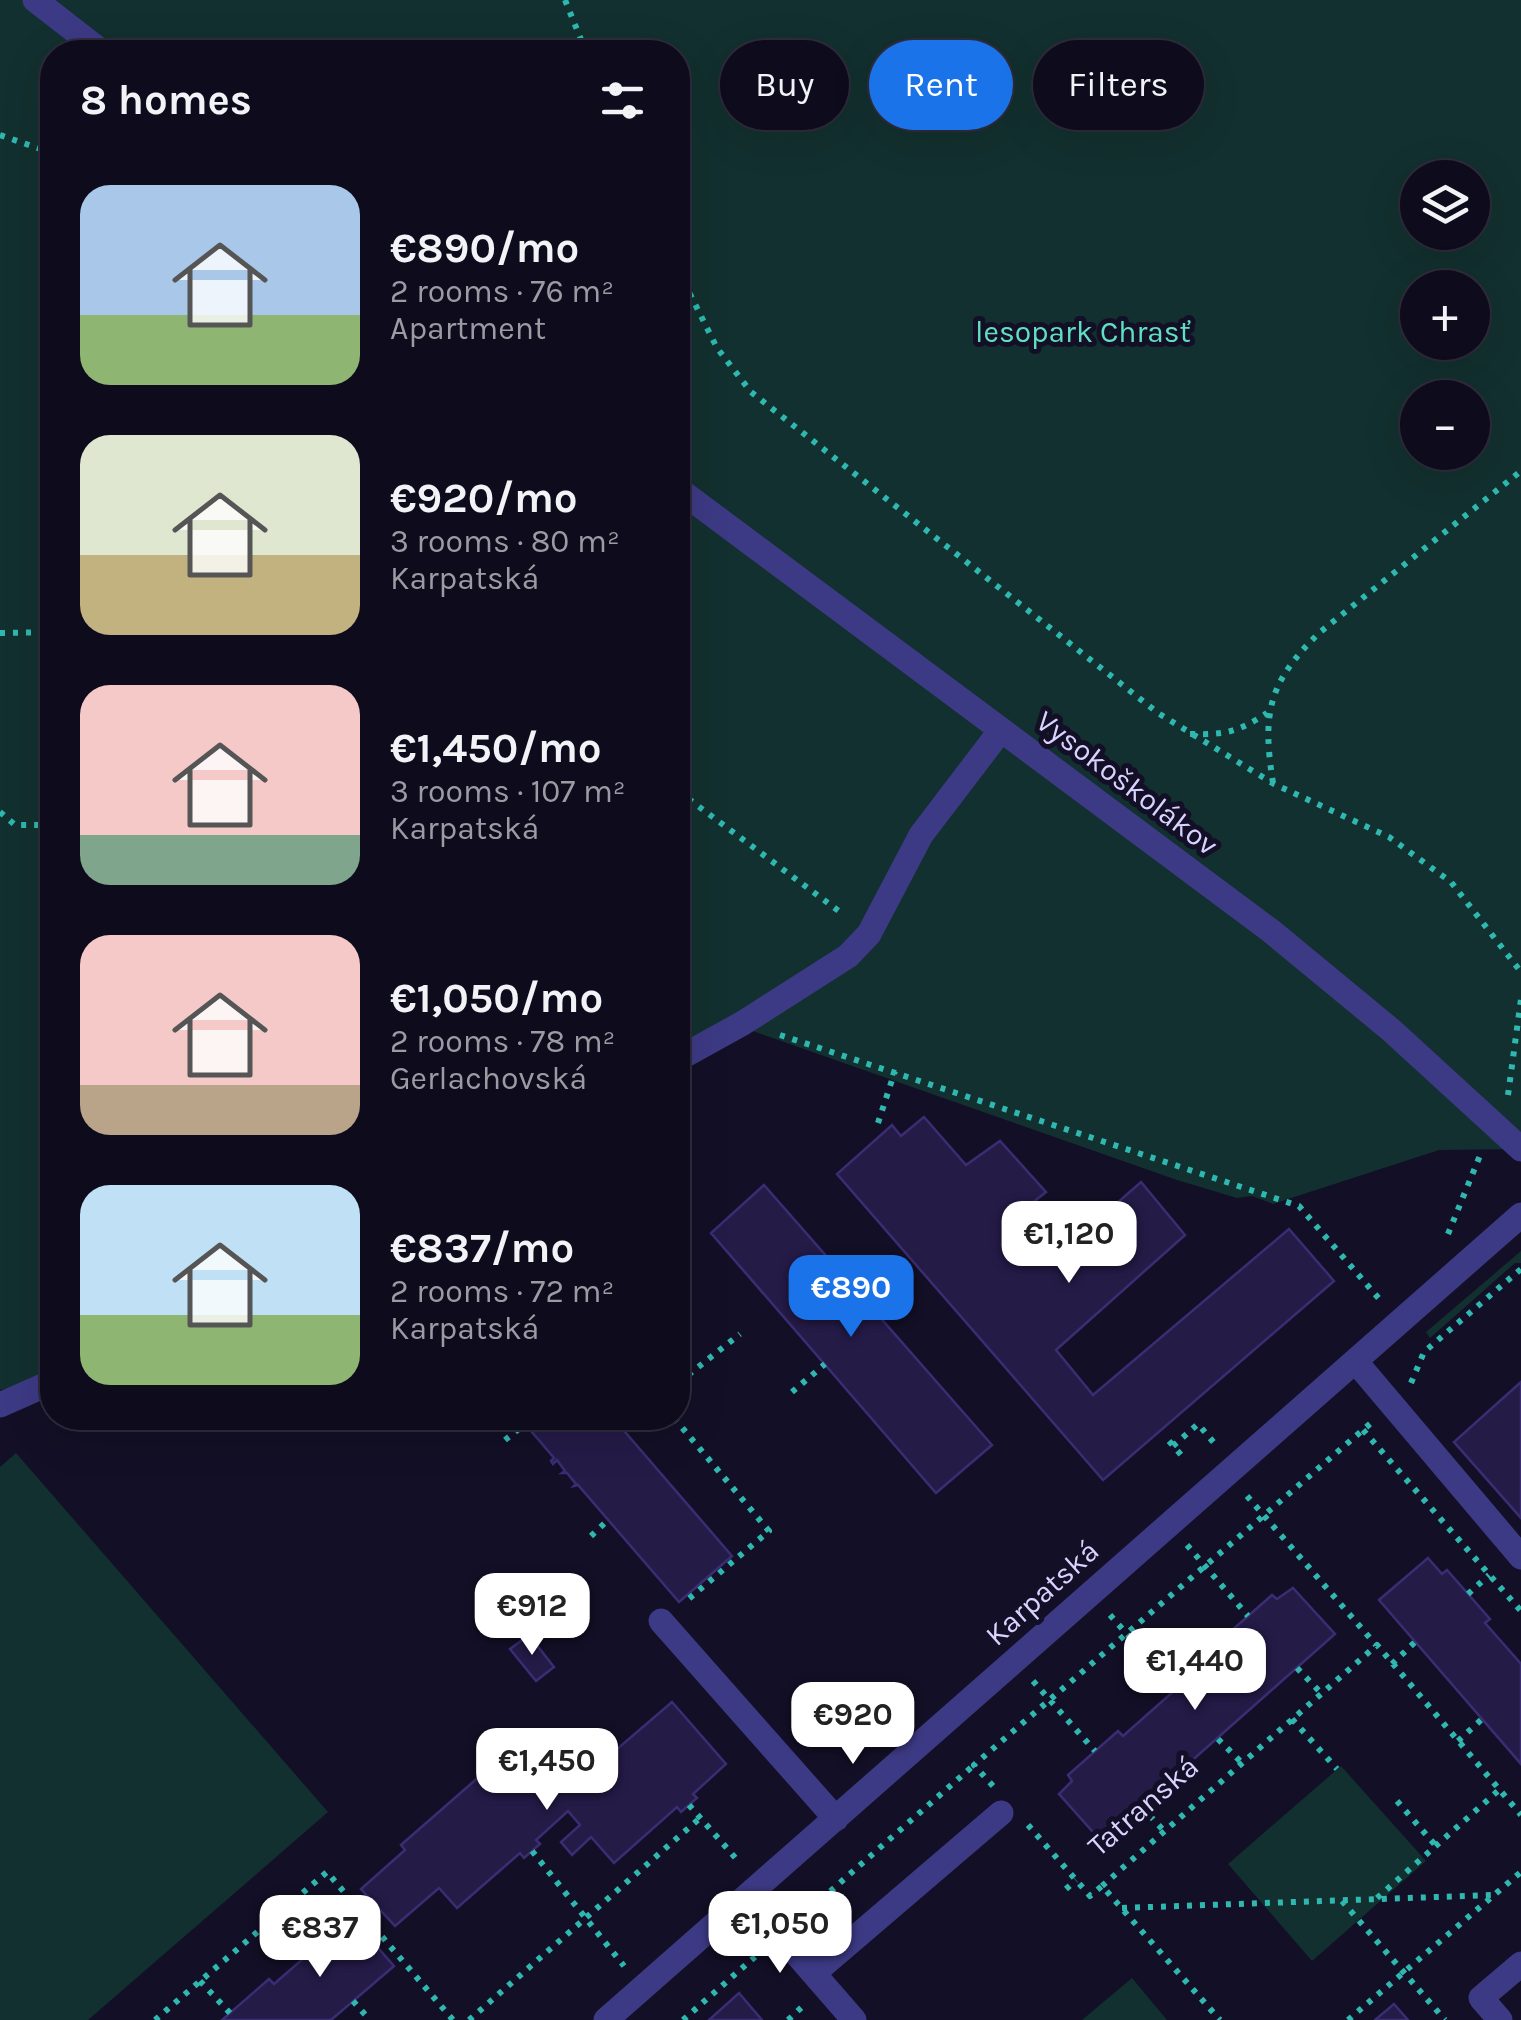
<!DOCTYPE html>
<meta charset="utf-8">
<style>
:root{--surface:#0e0b1c;--page:#1c1929;--text:#f1f3f6;--muted:#9b9ba3;--line:#2e2b3b;--accent:#1a73e8}
body{margin:0;font-family:Karla,sans-serif;background:var(--page);color:var(--text);height:100vh;display:flex;flex-direction:column;font-size:38px;white-space:nowrap}
*{box-sizing:border-box;margin:0}
p{font-size:32px;color:var(--muted)}
.icon{flex:none;width:55px;height:55px;fill:none;stroke:currentColor;stroke-width:2;stroke-linecap:round;stroke-linejoin:round}
.map{position:relative;flex:1;overflow:hidden}
.sheet{position:absolute;left:40px;top:40px;width:650px;height:1390px;display:flex;flex-direction:column;background:var(--surface);border-radius:40px;box-shadow:0 10px 40px #0002,0 0 0 2px var(--line)}
.sheet>*{flex:none}
.top-card{position:absolute;left:720px;top:40px;width:650px;height:90px;display:flex;gap:20px}
.controls{position:absolute;left:1400px;top:160px;display:grid;gap:20px}
.controls a{display:grid;place-items:center;width:90px;height:90px;border-radius:50%;background:var(--surface);box-shadow:0 10px 40px #0002,0 0 0 2px var(--line);font-size:50px}
.price{position:absolute;translate:-50% -85px;padding:0 22px;border-radius:20px;background:#fff;color:#222;font-size:32px;line-height:65px;filter:drop-shadow(0 2px 5px #0008)}
.price::after{content:'';position:absolute;left:50%;top:60px;width:30px;height:22px;margin-left:-15px;background:inherit;clip-path:polygon(0 0,100% 0,50% 100%)}
.price.selected{background:var(--accent);color:#fff}
ul{padding:0;list-style:none}
li{display:flex;align-items:center;gap:30px;height:250px;padding:0 40px}
li span{display:grid;place-items:center;flex:none;width:280px;height:200px;border-radius:30px;color:#555}
li>.icon{margin-inline-start:auto}
span .icon{width:120px;height:120px;fill:#fffc;stroke-width:1}
li b{font-size:42px}
h2{display:flex;justify-content:space-between;align-items:center;height:120px;padding:0 40px;font-size:42px}
.chip{padding:0 35px;border-radius:45px;background:var(--surface);box-shadow:0 10px 40px #0002,0 0 0 2px var(--line);font-size:35px;line-height:90px}
.chip.selected{background:var(--accent);color:#fff}
.map>svg:first-child{display:block}
</style>
<div class="map">
<svg width="1521" height="2020" viewBox="0 0 1521 2020">
<rect width="100%" height="100%" fill="#130f26"/>
<path fill="#12302f" fill-rule="evenodd" d="M 0,0 L 1521,0 L 1521,1149 L 1439,1150 L 1273,1204 L 1252,1196 L 1237,1198 L 1177,1180 L 733,1024 L 678,1048 L 678,52 L 52,52 L 52,1379 L 0,1390 ZM 1418,178 L 1472,178 L 1472,232 L 1418,232 ZM 1418,288 L 1472,288 L 1472,342 L 1418,342 ZM 1418,398 L 1472,398 L 1472,452 L 1418,452 Z
M 1521,1251 L 1521,1263 L 1515,1263 L 1430,1338 L 1426,1332 Z
M 16,1453 L 328,1812 L 88,2020 L 0,2020 L 0,1467 Z
M 1341,1766 L 1426,1861 L 1312,1961 L 1228,1864 Z
M 1132,1978 L 1167,2020 L 1082,2020 Z"/>
<path fill="#241b47" stroke="#3b2d73" stroke-width="2.5" d="M 924,1117 L 966,1165 L 1000,1141 L 1046,1192 L 1012,1219 L 1049,1263 L 1141,1182 L 1185,1235 L 1056,1350 L 1093,1395 L 1289,1229 L 1334,1281 L 1103,1480 L 837,1174 L 892,1125 L 901,1136 Z
M 764,1185 L 992,1445 L 936,1493 L 711,1233 Z
M 1521,1382 L 1521,1518 L 1454,1442 Z
M 520,1418 L 613,1418 L 732,1556 L 679,1602 L 578,1485 L 574,1486 L 576,1484 L 567,1473 L 562,1473 L 565,1471 L 557,1460 L 553,1464 L 551,1461 L 554,1458 Z
M 1428,1558 L 1442,1574 L 1447,1570 L 1490,1619 L 1485,1623 L 1521,1664 L 1521,1764 L 1379,1600 Z
M 1293,1588 L 1335,1634 L 1101,1841 L 1059,1794 L 1072,1781 L 1068,1775 L 1118,1731 L 1123,1736 L 1227,1644 L 1222,1639 L 1272,1595 L 1277,1599 Z
M 529,1635 L 554,1667 L 536,1681 L 510,1649 Z
M 672,1702 L 726,1764 L 693,1794 L 697,1798 L 681,1812 L 677,1807 L 614,1863 L 591,1837 L 572,1855 L 561,1842 L 580,1825 L 568,1811 L 536,1840 L 540,1844 L 524,1858 L 520,1853 L 457,1908 L 439,1888 L 395,1926 L 361,1889 L 405,1850 L 401,1845 L 513,1747 L 530,1767 L 546,1754 L 574,1786 Z
M 351,1917 L 394,1966 L 331,2020 L 222,2020 L 269,1979 L 274,1984 Z
M 739,1993 L 762,2020 L 709,2020 Z
M 1394,2004 L 1408,2020 L 1375,2020 Z"/>
<g fill="none" stroke-linecap="round" stroke-linejoin="round">
<path stroke="#2fb8b0" stroke-width="6" stroke-dasharray="5 8" stroke-linecap="butt" d="M 565,0 L 586,52
M 0,135 L 52,153
M 678,270 L 717,348 L 751,392 L 1158,713 L 1274,784 L 1389,837 L 1451,882 L 1521,972
M 0,633 L 52,632
M 1190,734 C 1225,735 1238,732 1267,713
M 1273,783 C 1262,713 1268,683 1319,633 L 1521,471
M 678,791 L 844,915
M 0,812 L 15,825 L 52,825
M 780,1035 L 1299,1206 L 1381,1301
M 1508,1095 L 1521,999
M 878,1123 L 895,1071
M 1448,1234 L 1481,1153
M 678,1383 L 740,1334
M 1411,1383 L 1424,1352 L 1521,1269
M 792,1392 L 825,1364
M 674,1418 L 769,1531 L 685,1602
M 621,1427 L 633,1418
M 1363,1430 L 1521,1611
M 505,1440 L 525,1424
M 1169,1441 L 1182,1456
M 1173,1446 L 1198,1424 L 1215,1444 L 1213,1446
M 1247,1496 L 1376,1645
M 591,1536 L 608,1520
M 1187,1545 L 1248,1616
M 1468,1594 L 1489,1575
M 1110,1615 L 1176,1689
M 1392,1664 L 1415,1642
M 1297,1668 L 1321,1693
M 1033,1681 L 1095,1751
M 1292,1719 L 1337,1769
M 1218,1739 L 1242,1763
M 1458,1741 L 1482,1719
M 993,1786 L 974,1765 L 1371,1423
M 1397,1801 L 1436,1846
M 689,1805 L 739,1862
M 1141,1806 L 1164,1831
M 1028,1825 L 1090,1896 L 1102,1886 L 1220,2020
M 532,1851 L 624,1966
M 1102,1886 L 1377,1645 L 1521,1815
M 1066,1889 L 1076,1880
M 1377,1898 L 1499,1790
M 1342,1901 L 1445,2020
M 1122,1908 L 1494,1895
M 276,1914 L 311,1952
M 801,1917 L 974,1765
M 200,1981 L 230,2013
M 353,2001 L 370,2020
M 155,2020 L 327,1872 L 453,2020
M 469,2020 L 700,1818
M 683,2020 L 757,1955
M 788,2020 L 802,2007
M 1348,2020 L 1521,1872"/>
<path stroke="#3d3a85" stroke-width="25" d="M 35,0 L 102,52
M 678,489 L 1271,931 L 1391,1030 L 1521,1149
M 678,1059 L 743,1023 L 848,956 L 869,934 L 921,835 L 1001,730
M 1356,1362 L 1521,1557
M 0,1405 L 52,1382
M 661,1621 L 836,1819
M 747,1897 L 854,2020
M 814,1973 L 1001,1813
M 606,2020 L 1521,1215
M 1500,2020 L 1481,1998 L 1521,1964"/>
</g>
<g text-anchor="middle" dominant-baseline="central" stroke-width="10" stroke-linejoin="round" paint-order="stroke">
<g font-size="30" fill="#5fe0c0" stroke="#130f26">
<text x="1083" y="332">lesopark Chrasť</text>
</g>
<g font-size="30" fill="#d9d4ff" stroke="#130f26">
<text transform="translate(1127 783) rotate(37)">Vysokoškolákov</text>
<text transform="translate(1042 1593) rotate(-42)">Karpatská</text>
<text transform="translate(1143 1806) rotate(-41)">Tatranská</text>
</g>
</g>
</svg>
<div class="controls">
<a><svg class="icon" aria-label="layers" viewBox="0 0 24 24"><path d="M12 4l9 5-9 5-9-5zM3 14l9 5 9-5"/></svg></a>
<a>+</a>
<a>−</a>
</div>
<b class="price" style="left:1069px;top:1286px">€1,120</b>
<b class="price selected" style="left:851px;top:1340px">€890</b>
<b class="price" style="left:532px;top:1658px">€912</b>
<b class="price" style="left:1195px;top:1713px">€1,440</b>
<b class="price" style="left:853px;top:1767px">€920</b>
<b class="price" style="left:547px;top:1813px">€1,450</b>
<b class="price" style="left:780px;top:1976px">€1,050</b>
<b class="price" style="left:320px;top:1980px">€837</b>
<div class="top-card">
<a class="chip">Buy</a>
<a class="chip selected">Rent</a>
<a class="chip">Filters</a>
</div>
<section class="sheet">
<h2>8 homes<svg class="icon" aria-label="filters" viewBox="0 0 24 24"><path d="M4 7h16M4 17h16"/><circle cx="9" cy="7" r="2"/><circle cx="15" cy="17" r="2"/></svg></h2>
<ul>
<li><span style="background:linear-gradient(#a9c7e8 65%,#8fb573 0)"><svg class="icon" aria-label="home" viewBox="0 0 24 24"><path d="M3 11l9-7 9 7M6 9v11h12V9"/></svg></span><div><b>€890/mo</b><p>2 rooms · 76 m²</p><p>Apartment</p></div></li>
<li><span style="background:linear-gradient(#dfe7d0 60%,#c2b280 0)"><svg class="icon" aria-label="home" viewBox="0 0 24 24"><path d="M3 11l9-7 9 7M6 9v11h12V9"/></svg></span><div><b>€920/mo</b><p>3 rooms · 80 m²</p><p>Karpatská</p></div></li>
<li><span style="background:linear-gradient(#f6c9c9 75%,#7fa58c 0)"><svg class="icon" aria-label="home" viewBox="0 0 24 24"><path d="M3 11l9-7 9 7M6 9v11h12V9"/></svg></span><div><b>€1,450/mo</b><p>3 rooms · 107 m²</p><p>Karpatská</p></div></li>
<li><span style="background:linear-gradient(#f6c9c9 75%,#b9a48a 0)"><svg class="icon" aria-label="home" viewBox="0 0 24 24"><path d="M3 11l9-7 9 7M6 9v11h12V9"/></svg></span><div><b>€1,050/mo</b><p>2 rooms · 78 m²</p><p>Gerlachovská</p></div></li>
<li><span style="background:linear-gradient(#bfe0f5 65%,#8fb573 0)"><svg class="icon" aria-label="home" viewBox="0 0 24 24"><path d="M3 11l9-7 9 7M6 9v11h12V9"/></svg></span><div><b>€837/mo</b><p>2 rooms · 72 m²</p><p>Karpatská</p></div></li>
</ul>
</section>
</div>
